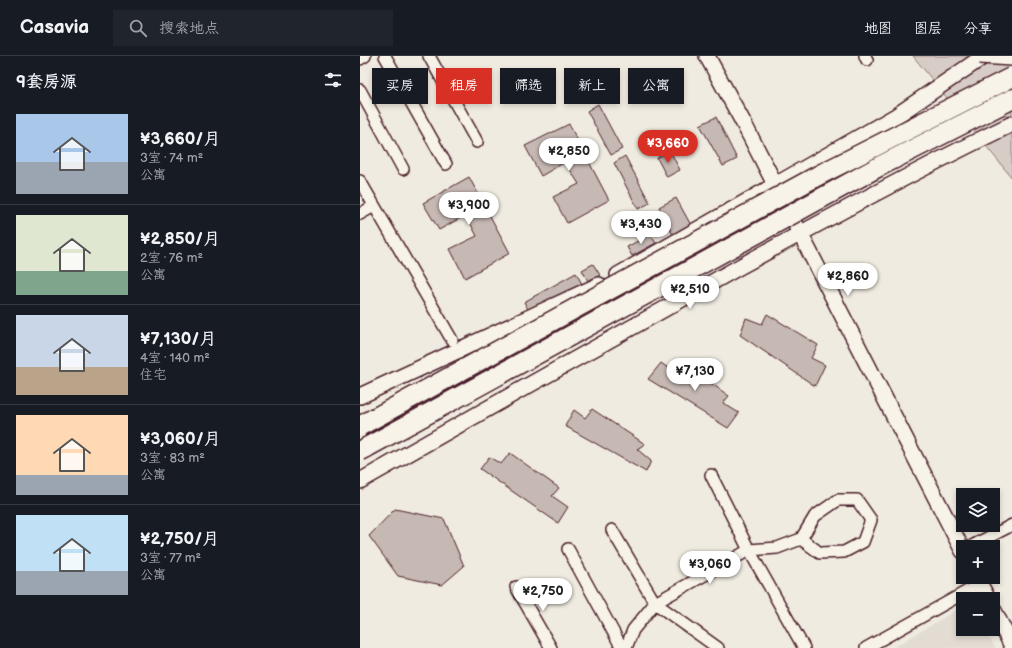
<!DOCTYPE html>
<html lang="zh">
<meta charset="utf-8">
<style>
:root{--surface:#171b24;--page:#20242c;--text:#f1f3f6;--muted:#9ea1a6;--line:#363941;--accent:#d93025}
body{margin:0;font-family:"Balsamiq Sans","LXGW WenKai TC",sans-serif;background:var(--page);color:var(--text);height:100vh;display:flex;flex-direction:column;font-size:15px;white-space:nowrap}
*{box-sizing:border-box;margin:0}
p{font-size:13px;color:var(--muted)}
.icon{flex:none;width:22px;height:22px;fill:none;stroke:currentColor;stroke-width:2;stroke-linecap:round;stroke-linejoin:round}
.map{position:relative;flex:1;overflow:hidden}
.sheet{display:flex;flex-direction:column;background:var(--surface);width:360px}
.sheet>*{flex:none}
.hud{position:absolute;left:12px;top:12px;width:380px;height:36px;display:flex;gap:8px}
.tools{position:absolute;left:596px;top:432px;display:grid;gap:8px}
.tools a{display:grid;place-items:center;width:44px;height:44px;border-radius:0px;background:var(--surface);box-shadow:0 2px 6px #0003;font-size:20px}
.price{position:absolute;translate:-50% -34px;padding:0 9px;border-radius:14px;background:#fff;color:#222;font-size:13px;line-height:26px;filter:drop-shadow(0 1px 2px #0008)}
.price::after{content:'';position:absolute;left:50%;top:24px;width:12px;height:9px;margin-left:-6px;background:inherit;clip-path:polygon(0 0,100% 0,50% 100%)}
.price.active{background:var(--accent);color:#fff}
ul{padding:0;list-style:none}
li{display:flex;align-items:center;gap:12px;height:100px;padding:0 16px}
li+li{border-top:1px solid var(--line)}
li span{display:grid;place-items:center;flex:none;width:112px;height:80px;border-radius:0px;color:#555}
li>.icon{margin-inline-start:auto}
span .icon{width:48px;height:48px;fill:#fffc;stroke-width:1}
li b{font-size:17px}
h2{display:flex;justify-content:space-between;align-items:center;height:48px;padding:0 16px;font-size:17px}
.tag{padding:0 14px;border-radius:0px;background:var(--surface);box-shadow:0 2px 6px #0003;font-size:14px;line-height:36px}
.tag.active{background:var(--accent);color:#fff}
header{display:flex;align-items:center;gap:24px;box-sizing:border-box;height:56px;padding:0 20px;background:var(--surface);border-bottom:1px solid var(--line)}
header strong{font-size:19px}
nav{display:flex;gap:22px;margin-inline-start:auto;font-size:14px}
.search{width:280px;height:36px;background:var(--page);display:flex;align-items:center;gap:10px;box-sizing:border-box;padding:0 14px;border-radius:0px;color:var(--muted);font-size:15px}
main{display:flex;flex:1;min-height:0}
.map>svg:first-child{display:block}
</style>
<header>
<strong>Casavia</strong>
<div class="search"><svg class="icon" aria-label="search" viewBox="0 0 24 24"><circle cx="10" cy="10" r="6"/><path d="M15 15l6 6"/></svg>搜索地点</div>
<nav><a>地图</a><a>图层</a><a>分享</a></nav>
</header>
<main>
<section class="sheet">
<h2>9套房源<svg class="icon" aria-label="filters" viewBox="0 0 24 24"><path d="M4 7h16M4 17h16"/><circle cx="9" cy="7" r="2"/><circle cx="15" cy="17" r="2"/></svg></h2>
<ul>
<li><span style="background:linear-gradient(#a9c7e8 60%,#9aa5b1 0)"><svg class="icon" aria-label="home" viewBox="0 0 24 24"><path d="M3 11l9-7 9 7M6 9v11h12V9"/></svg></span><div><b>¥3,660/月</b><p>3室 · 74 m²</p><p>公寓</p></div></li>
<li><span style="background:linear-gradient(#dfe7d0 70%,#7fa58c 0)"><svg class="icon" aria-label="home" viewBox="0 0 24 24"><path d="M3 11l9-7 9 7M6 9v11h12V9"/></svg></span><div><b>¥2,850/月</b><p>2室 · 76 m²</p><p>公寓</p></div></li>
<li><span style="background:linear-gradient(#c9d6e8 65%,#b9a48a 0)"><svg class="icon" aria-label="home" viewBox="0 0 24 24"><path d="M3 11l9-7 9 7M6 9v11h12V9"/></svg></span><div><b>¥7,130/月</b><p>4室 · 140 m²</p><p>住宅</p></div></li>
<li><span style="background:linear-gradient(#ffd9b3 75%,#9aa5b1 0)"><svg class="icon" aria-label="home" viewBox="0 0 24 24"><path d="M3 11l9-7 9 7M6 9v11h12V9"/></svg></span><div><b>¥3,060/月</b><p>3室 · 83 m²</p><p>公寓</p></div></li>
<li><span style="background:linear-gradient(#bfe0f5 70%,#9aa5b1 0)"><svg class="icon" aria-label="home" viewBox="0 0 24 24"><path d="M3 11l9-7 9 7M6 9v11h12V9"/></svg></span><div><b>¥2,750/月</b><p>3室 · 77 m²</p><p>公寓</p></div></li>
</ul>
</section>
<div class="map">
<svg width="652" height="592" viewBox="0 0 652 592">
<rect width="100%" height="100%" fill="#f0ebe0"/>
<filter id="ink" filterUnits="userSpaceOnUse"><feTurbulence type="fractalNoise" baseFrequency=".025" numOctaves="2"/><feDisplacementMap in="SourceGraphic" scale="8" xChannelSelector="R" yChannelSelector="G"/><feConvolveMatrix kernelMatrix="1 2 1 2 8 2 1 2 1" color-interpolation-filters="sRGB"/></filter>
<g filter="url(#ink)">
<path fill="#e3dcd2" d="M 603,550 L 603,573 L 625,573 L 635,592 L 533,592 Z"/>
<path fill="#d8cdc6" stroke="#917678" d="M 553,0 L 652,0 L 652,122 L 648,117 Z"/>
<path fill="#c6b8b3" stroke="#4a1f2b" d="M 238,48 L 262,93 L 251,99 L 227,55 Z
M 356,61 L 377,103 L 363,110 L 340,69 Z
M 209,68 L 249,144 L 207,167 L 193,141 L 219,128 L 205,106 L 181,120 L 165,90 Z
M 310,95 L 320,114 L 307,121 L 297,102 Z
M 265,100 L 290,147 L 278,153 L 254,107 Z
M 109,121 L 150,197 L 105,222 L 90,193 L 117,180 L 106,159 L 79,174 L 63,147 Z
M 316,142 L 332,171 L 314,181 L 299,151 Z
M 290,178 L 296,187 L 272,200 L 267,191 Z
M 233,208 L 240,219 L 228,225 L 222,214 Z
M 216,217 L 222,228 L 170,257 L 164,246 Z
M 407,258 L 458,289 L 451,302 L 465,309 L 455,330 L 380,279 L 386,262 L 402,268 Z
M 320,305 L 369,340 L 363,347 L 379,357 L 368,372 L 288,323 L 301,307 L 311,314 Z
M 232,353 L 285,388 L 277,393 L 291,405 L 286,416 L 205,370 L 214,354 L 225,362 Z
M 150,397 L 199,432 L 192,440 L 208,451 L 198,467 L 120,413 L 129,401 L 141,408 Z
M 35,453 L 84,463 L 104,510 L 82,529 L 38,520 L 9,480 Z"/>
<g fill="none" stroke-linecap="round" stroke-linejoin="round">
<g stroke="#4a1f2b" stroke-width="14">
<path id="street" d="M 25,0 L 86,108
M 69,0 L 117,86
M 505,0 L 507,4
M 0,3 L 5,0
M 0,34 L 43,113
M 0,125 L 92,284
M 0,158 L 14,150
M 351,419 L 389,494 L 444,592
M 252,474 L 295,547 L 358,592
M 610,491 L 652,469
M 208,493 L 262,592
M 156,531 L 191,592
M 266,592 L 273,574 L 295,547 L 389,494 L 417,492 L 441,483 L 455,460 L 478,444 L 497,444 L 511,464 L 503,486 L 484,496 L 460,497 L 441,483
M 506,592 L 620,528"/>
</g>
<g stroke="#4a1f2b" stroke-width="18">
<path id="secondary" d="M 347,0 L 383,66 L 603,495
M 258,219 L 536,60 L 624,0
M 0,340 L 239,229
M 0,425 C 127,353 253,281 381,210 C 470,161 560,112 652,68
M 616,521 L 628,543
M 633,553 L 652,590"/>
</g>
<use href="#street" stroke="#f7f3e8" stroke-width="11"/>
<use href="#secondary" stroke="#f7f3e8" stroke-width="15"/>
<g stroke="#4a1f2b" stroke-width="18" stroke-linecap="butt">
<path id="secondary-bridge" d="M 620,0 L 652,2"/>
</g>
<g stroke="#4a1f2b" stroke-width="22" stroke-linecap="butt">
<path id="highway-bridge" d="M 0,370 L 459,119 L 652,21
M 0,395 L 520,110 L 652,43"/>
</g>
<use href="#secondary-bridge" stroke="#f7f3e8" stroke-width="15"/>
<use href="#highway-bridge" stroke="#f7f3e8" stroke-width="19"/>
</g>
</g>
</svg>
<div class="tools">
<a><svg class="icon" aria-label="layers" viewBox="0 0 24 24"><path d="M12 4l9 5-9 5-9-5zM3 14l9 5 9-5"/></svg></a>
<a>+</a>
<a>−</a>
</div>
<b class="price active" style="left:308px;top:108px">¥3,660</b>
<b class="price" style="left:209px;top:116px">¥2,850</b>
<b class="price" style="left:109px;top:170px">¥3,900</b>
<b class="price" style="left:281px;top:189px">¥3,430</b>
<b class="price" style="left:488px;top:241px">¥2,860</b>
<b class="price" style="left:330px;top:254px">¥2,510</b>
<b class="price" style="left:335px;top:336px">¥7,130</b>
<b class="price" style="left:350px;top:529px">¥3,060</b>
<b class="price" style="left:183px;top:556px">¥2,750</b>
<div class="hud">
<a class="tag">买房</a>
<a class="tag active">租房</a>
<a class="tag">筛选</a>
<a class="tag">新上</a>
<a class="tag">公寓</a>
</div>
</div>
</main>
